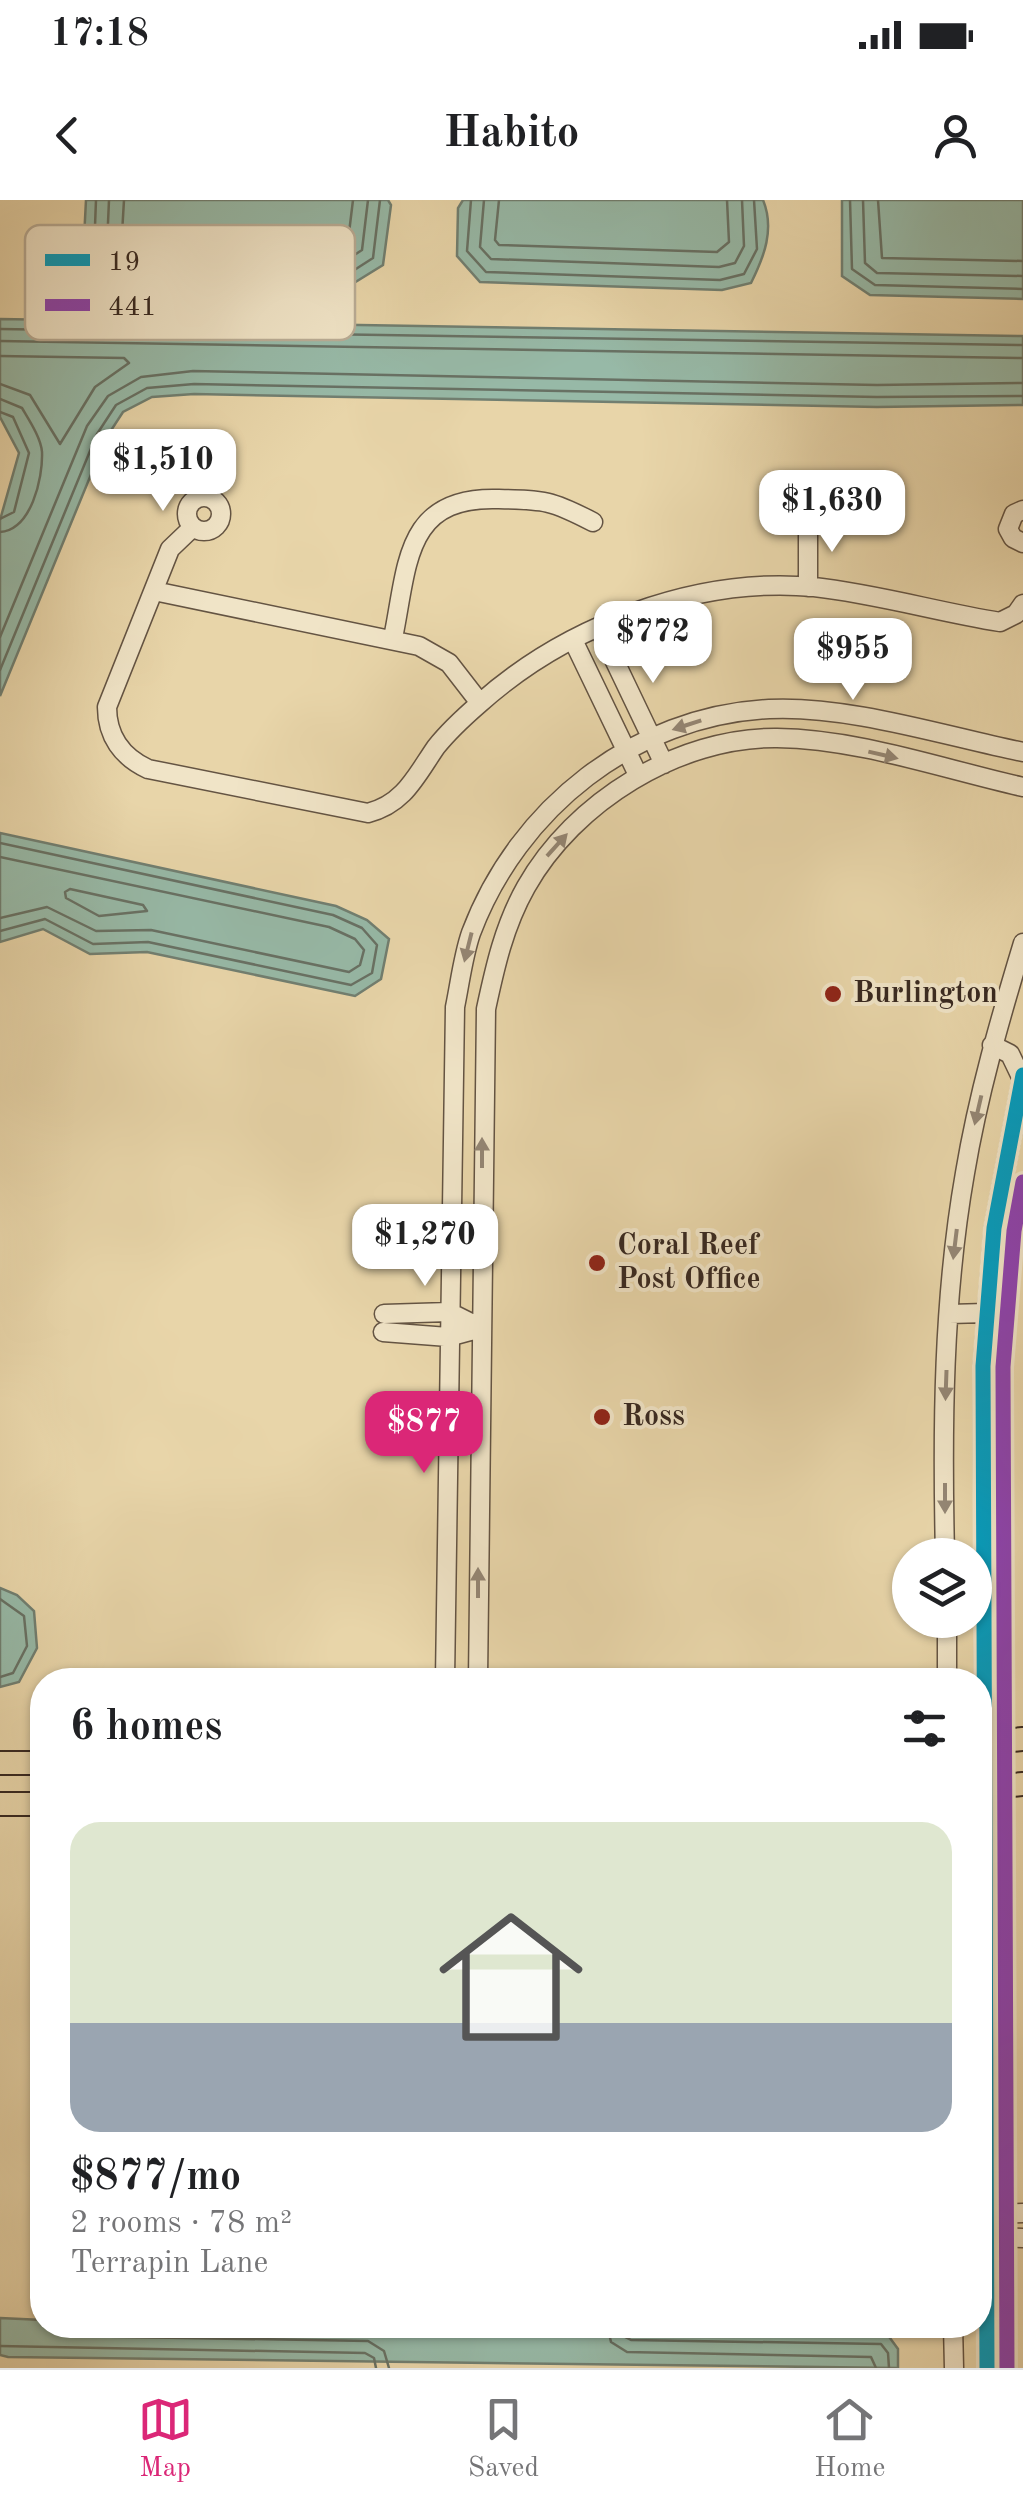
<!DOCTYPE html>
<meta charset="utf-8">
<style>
:root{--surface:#fff;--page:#f6f6f6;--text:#202124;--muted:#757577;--line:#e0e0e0;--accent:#db2777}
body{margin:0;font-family:"Old Standard TT",serif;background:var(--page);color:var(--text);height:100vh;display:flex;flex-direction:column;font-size:38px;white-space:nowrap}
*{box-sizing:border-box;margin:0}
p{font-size:32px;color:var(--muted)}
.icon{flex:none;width:55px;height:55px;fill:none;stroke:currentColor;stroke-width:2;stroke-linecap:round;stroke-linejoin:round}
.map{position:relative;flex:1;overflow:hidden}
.side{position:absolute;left:30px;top:1468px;width:962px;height:670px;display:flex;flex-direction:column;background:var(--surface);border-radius:40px;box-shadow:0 2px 8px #0004}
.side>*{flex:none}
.buttons{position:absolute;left:892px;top:1338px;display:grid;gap:20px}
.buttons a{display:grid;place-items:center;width:100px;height:100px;border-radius:50%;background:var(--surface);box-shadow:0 2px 8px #0004;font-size:50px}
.price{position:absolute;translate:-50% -85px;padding:0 22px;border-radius:20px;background:#fff;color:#222;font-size:32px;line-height:65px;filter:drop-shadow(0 2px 5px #0008)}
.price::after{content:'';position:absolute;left:50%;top:60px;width:30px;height:22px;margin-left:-15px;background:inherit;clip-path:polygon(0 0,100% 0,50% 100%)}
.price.active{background:var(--accent);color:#fff}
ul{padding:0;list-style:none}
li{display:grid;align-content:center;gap:20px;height:530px;padding:0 40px}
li+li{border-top:2px solid var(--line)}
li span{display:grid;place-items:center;height:310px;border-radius:30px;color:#555}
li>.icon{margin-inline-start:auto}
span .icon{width:180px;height:180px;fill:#fffc;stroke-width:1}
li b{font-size:42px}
h2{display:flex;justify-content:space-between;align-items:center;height:120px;padding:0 40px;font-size:42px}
.status{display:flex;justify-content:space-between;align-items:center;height:70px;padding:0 50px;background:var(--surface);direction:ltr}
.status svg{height:28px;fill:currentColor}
header{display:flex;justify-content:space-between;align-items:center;height:130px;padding:0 40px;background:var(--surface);font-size:45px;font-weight:700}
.menu{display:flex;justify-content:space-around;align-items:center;height:140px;border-top:2px solid var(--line);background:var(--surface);font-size:28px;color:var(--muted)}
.menu a{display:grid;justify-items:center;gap:5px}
.menu .active{color:var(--accent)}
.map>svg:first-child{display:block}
</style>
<div class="status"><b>17:18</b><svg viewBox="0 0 49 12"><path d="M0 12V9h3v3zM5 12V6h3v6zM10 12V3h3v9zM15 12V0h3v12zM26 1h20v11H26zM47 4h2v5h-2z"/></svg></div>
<header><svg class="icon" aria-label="back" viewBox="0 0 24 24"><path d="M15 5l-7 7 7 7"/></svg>Habito<svg class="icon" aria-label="person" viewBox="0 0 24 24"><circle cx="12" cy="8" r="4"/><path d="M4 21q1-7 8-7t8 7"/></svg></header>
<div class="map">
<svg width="1023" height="2168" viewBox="0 0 1023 2168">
<rect width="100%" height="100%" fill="#e8d5a9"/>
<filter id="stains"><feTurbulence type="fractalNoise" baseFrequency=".002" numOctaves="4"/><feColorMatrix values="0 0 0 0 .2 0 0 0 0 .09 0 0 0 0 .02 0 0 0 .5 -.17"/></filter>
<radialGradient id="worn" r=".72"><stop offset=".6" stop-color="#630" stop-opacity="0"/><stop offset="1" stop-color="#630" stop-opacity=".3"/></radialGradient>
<path fill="#97b9a7" stroke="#717f71" stroke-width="2.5" d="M 86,0 L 388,0 L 391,5 L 383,65 L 349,86 L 105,76 L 83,58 Z
M 463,0 L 763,0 C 775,29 764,57 751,83 L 722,90 L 480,82 L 457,56 L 458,8 Z
M 842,0 L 1023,0 L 1023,99 L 870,95 L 842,76 Z
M 0,119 L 1023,136 L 1023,205 L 877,207 L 194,194 L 152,197 L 123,212 L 106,238 L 0,496 L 0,320 L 19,253 L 0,217 Z
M 0,633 L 336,706 L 367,720 L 389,739 L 381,779 L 355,796 L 147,752 L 90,754 L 43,729 L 0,742 Z
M 0,1388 L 17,1395 L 34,1411 L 37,1448 L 19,1482 L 0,1487 Z
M 0,2118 L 42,2120 L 42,2125 L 887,2134 L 898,2149 L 898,2168 L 8,2157 L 0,2155 Z"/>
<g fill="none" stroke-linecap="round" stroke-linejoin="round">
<path stroke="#687164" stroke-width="2.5" d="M 96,0 L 94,52 L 109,66 L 345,76 L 373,58 L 380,0
M 109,0 L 107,46 L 114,54 L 342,63 L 362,50 L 368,0
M 124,0 L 122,34 L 126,39 L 338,48 L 348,41 L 353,0
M 471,0 L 467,51 L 486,72 L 720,80 L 744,74 L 757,49 L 754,0
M 484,0 L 480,47 L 491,59 L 719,67 L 735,63 L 744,46 L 742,0
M 499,0 L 495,40 L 499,45 L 717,52 L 729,42 L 727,0
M 850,0 L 852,69 L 875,85 L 1023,89
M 863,0 L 865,63 L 877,73 L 1023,76
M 878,0 L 882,58 L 1023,61
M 0,129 L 1023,145
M 0,141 L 1023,158
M 0,156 L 124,158 L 129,163 L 95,187 L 60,244 L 30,195 L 0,184
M 0,199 L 22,208 C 29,220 41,238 42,252 C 43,279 31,330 0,332
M 0,212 L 13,217 L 29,253 L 14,312 L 0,319
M 0,437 L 87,226 L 108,196 L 141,177 L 193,171 L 877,185 L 1023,183
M 0,470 L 97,234 L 116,205 L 147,188 L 194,184 L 877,197 L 1023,196
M 0,643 L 333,715 L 362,728 L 377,745 L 372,773 L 351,785 L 148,742 L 93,744 L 45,719 L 0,731
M 0,657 L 329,727 L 355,739 L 364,750 L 360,765 L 349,772 L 151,730 L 96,731 L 47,707 L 0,718
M 70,689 L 143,705 L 147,711 L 99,716 L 66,698 L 65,692 Z
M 0,1399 L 24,1416 L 27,1446 L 13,1473 L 0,1477
M 64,2125 L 62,2132 L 67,2136 L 368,2141 L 384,2151 L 389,2168
M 607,2125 L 611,2142 L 627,2152 L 871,2157 L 876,2168
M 619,2125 L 621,2135 L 631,2140 L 881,2144 L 888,2153 L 889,2168
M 0,2146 L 365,2153 L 374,2158 L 376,2168"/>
<g stroke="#645443" stroke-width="21">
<path id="minor" d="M187 314a17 17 0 1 1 34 0a17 17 0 1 1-34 0Z
M 1023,310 L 1014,314 L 1008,329 L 1013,338 L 1023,343
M 808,324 L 808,387
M 192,328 L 170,349 L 107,507 C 107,536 122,557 148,569 L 368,613 C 404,604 416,576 436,547 C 448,532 464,517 479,504 C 566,426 696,376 814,387 C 877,394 938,412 1000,422 L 1016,414 L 1023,404
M 154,391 L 419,446 L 449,463 L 480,503
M 599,428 L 664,564
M 393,438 C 408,365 404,296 498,299 C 545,300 551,300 593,322
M 573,440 L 638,575
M 992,845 L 1010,854 L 1022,879
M 384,1114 L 449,1112 L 481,1128
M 949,1114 L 986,1113
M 383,1132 L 448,1137 L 481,1128
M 945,1355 C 942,1228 943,1098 965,973 C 978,895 1000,819 1023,743
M 445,1480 L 455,807 C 460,783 463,756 471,733 C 518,608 634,516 769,509 C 848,505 945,536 1023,552
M 478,1480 L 486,809 C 495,767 504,726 526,687 C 574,602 678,537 777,538 C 859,539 943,569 1023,587
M 947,1480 L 947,1420
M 980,2015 L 1023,2013
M 980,2036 L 1023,2038
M 953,2125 L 954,2168
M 987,2168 L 983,1166 L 994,1028 L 1023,875"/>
</g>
<g stroke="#382921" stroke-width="26">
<path id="major" d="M 980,1543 L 1023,1539
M 0,1563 L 42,1563
M 980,1588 L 1023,1584
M 0,1604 L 42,1604"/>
</g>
<use href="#minor" stroke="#f0e4c7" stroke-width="18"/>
<use href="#major" stroke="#e8d5a9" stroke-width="22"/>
<g stroke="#f0e4c7" stroke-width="22">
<path id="bus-1" d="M 987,2168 L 983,1166 L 994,1028 L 1023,875"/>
</g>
<g stroke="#f0e4c7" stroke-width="22">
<path id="bus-2" d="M 1007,2168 L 1003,1167 L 1014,1031 L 1023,982"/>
</g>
<use href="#bus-1" stroke="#069cbd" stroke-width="15"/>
<use href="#bus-2" stroke="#8e44ad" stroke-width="15"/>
</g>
<defs><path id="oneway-solid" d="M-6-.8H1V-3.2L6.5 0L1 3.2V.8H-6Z" transform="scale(2.5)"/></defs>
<g fill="#948674">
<use href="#oneway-solid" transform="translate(687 525) rotate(162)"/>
<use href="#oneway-solid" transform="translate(883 555) rotate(13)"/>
<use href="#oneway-solid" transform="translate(557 645) rotate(-48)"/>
<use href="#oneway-solid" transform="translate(468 747) rotate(104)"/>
<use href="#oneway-solid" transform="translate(978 910) rotate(103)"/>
<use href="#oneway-solid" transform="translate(482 953) rotate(-90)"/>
<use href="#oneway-solid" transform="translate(955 1044) rotate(97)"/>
<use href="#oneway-solid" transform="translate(946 1185) rotate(92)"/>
<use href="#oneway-solid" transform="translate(945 1298) rotate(90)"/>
<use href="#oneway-solid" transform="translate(478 1383) rotate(-90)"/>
</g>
<g fill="#8f2418" stroke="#f0e4c7" stroke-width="4">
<circle cx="833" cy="794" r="10"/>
<circle cx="597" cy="1063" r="10"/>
<circle cx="602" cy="1217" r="10"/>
</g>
<g text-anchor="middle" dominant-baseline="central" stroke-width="8" stroke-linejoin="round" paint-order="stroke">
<g font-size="30" font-weight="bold" fill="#382921" stroke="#f0e4c7" text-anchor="start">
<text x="853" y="794">Burlington</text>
<text x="617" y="1046">Coral Reef<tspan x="617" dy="34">Post Office</tspan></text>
<text x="622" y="1217">Ross</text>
</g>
</g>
<rect x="25" y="25" width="330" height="115" rx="15" fill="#f0e4c7" stroke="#b9ac95" stroke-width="2.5"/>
<rect x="45" y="54" width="45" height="12" fill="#069cbd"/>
<rect x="45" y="99" width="45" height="12" fill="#8e44ad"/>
<g font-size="28" fill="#382921">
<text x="108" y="70">19</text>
<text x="108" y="115">441</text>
</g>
<rect width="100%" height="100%" filter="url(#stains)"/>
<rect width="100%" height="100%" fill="url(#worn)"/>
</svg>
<div class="buttons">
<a><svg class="icon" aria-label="layers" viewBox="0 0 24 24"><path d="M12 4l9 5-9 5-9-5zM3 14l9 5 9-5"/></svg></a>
</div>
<b class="price" style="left:163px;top:314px">$1,510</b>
<b class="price" style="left:832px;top:355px">$1,630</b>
<b class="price" style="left:653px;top:486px">$772</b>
<b class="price" style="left:853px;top:503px">$955</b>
<b class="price" style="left:425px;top:1089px">$1,270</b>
<b class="price active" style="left:424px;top:1276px">$877</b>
<section class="side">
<h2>6 homes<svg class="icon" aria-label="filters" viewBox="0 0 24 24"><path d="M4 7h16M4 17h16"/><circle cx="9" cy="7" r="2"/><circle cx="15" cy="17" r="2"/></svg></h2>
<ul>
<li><span style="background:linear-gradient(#dfe7d0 65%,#9aa5b1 0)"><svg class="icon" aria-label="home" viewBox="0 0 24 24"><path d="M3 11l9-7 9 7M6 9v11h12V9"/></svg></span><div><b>$877/mo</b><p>2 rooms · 78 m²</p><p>Terrapin Lane</p></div></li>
</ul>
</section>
</div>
<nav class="menu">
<a class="active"><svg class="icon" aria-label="map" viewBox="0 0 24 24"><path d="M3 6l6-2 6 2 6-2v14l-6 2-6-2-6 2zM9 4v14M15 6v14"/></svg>Map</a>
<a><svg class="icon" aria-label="saved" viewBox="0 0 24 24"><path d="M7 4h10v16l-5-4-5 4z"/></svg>Saved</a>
<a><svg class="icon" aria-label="home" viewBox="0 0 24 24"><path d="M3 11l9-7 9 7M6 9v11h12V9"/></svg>Home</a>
</nav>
